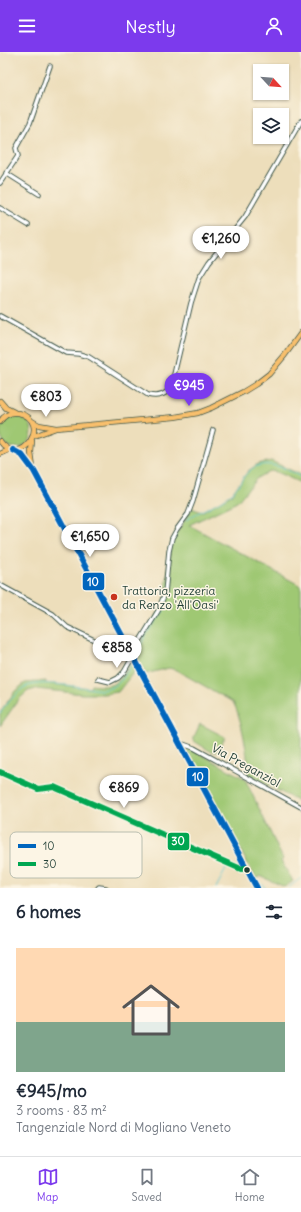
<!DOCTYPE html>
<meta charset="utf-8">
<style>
:root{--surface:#fff;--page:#f6f6f7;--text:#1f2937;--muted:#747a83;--line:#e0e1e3;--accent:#7c3aed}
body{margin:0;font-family:Delius,sans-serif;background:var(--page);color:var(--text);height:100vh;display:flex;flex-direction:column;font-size:15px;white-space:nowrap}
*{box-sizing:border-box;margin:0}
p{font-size:13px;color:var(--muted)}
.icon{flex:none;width:22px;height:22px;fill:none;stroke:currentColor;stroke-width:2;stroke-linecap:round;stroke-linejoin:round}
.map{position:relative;height:836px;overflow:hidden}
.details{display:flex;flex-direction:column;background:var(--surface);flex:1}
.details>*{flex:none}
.needle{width:26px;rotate:116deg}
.controls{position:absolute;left:253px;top:12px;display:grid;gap:8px}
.controls a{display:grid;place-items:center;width:36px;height:36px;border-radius:0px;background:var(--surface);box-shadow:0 1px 3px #0004;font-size:20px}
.price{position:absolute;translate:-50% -34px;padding:0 9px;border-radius:14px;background:#fff;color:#222;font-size:13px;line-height:26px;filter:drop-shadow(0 1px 2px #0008)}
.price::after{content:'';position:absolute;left:50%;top:24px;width:12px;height:9px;margin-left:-6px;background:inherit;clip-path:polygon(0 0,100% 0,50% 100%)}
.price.current{background:var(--accent);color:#fff}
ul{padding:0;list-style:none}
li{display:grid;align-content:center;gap:8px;height:212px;padding:0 16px}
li+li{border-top:1px solid var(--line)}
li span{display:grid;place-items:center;height:124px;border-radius:0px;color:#555}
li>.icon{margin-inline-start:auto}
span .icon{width:72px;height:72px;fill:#fffc;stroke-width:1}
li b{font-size:17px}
h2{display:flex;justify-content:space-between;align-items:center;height:48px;padding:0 16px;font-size:17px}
header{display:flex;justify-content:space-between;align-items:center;height:52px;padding:0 16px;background:var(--accent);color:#fff;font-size:18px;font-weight:600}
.tabs{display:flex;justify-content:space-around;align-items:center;height:56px;border-top:1px solid var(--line);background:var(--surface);font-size:11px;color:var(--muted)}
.tabs a{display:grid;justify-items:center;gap:2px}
.tabs .current{color:var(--accent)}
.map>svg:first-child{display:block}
</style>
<header><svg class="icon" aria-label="menu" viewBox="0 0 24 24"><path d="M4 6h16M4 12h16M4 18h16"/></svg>Nestly<svg class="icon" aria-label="person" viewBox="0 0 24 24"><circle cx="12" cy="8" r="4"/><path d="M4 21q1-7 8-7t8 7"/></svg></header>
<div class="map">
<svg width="301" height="836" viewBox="0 0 301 836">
<rect width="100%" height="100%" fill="#fcf5e5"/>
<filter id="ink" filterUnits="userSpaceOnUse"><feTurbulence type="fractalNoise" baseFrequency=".025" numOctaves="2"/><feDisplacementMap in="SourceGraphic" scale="8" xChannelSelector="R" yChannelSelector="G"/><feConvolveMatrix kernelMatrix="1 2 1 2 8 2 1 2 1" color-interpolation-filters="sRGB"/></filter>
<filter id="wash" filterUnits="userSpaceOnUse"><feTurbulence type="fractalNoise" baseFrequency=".012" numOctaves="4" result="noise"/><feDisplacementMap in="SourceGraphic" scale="16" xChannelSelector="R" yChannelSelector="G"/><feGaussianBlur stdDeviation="0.9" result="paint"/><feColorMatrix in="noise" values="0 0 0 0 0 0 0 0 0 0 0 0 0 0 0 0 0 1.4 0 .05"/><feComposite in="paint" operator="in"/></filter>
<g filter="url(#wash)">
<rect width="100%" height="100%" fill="#eddebb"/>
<path fill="#9fc873" stroke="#5f8254" d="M0 380a16 16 0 1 1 32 0a16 16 0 1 1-32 0Z
M 271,409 L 301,423 L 301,431 L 276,420 L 269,419 L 257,426 L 237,450 L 189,473 L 301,534 L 301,751 L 248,722 C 249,707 241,663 233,650 L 176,618 L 169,616 L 145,622 L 134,601 L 161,556 L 165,547 L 170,497 L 173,487 L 192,456 L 201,460 L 231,443 L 248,419 L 258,412 Z
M 132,610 L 136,617 L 118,640 L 105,642 L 83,642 L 36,637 L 28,639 L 19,647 L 0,674 L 0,661 L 15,639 L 25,631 L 46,629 L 45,631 L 90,636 L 91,633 C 117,637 119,629 132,610 Z
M 200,672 L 225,685 L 217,700 L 210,699 L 194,689 L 194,685 Z
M 185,695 L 190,696 L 245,727 L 283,807 L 281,809 L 293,829 L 285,835 L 260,824 L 256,827 Z"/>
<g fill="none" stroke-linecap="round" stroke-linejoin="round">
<path stroke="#58c4d1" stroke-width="1" d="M 186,468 C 200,458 217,453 229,443 C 238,437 241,426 249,419 C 264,405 286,417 301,425
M 135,605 L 146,582 L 163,560 L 166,550 L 167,540
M 0,661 C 7,652 14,643 23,636 C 39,626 83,636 102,638 C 121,635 124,624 133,609
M 256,828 L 266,836
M 216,836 L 227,815 L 232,815 L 247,823
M 288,836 L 301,826"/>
</g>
</g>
<g filter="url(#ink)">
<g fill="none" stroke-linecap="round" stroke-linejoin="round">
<g stroke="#3e5548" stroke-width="5.5">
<path id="minor" d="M 6,121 L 39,142
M 0,131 L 18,104 L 16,96 L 30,71 L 50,14
M 0,156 L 28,173
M 0,264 L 66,301 L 79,302 L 89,305 L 148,343 C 159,346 169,342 172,331 L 191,251 L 199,226 L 209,210 L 245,165 L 301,69
M 0,533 L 53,562 L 67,575 L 132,606
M 98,627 L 110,630 L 118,626 L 124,620 L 132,606 L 132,600 L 141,587 L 158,559 L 165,541 L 169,499 L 172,486 L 177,477 L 188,462 L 193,449 L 213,378
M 181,694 L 183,692 L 194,696 L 301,755
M 0,720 L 38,737 L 54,735 L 241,817 L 246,816
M 98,836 L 99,835 L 106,836"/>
</g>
<g stroke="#3e5548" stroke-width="6">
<path id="major" d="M 0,349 L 6,356 L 14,360
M 32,369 L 39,373 L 56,376
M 0,370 C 4,363 11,360 19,361 C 53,369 21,419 0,389
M 34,384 L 56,376 L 175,365 L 198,361 L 211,356 L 243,340 L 256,332 L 269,322 L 285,303 L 301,281
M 32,389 L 31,401 L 33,415
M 13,398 L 22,403 L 34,419 L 257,836
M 0,402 L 11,397"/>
</g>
<use href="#minor" stroke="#fff" stroke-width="3.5"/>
<use href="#major" stroke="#f8bf6c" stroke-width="4.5"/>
<g stroke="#fcf5e5" stroke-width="9">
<path id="bus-1" d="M 13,398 L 22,403 L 34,419 L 257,836"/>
</g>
<g stroke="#fcf5e5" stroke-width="9">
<path id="bus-2" d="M 0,720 L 38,737 L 54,735 L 241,817 L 246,816"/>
</g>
<use href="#bus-1" stroke="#0065bd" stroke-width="6"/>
<use href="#bus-2" stroke="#00a651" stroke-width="6"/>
</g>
</g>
<circle fill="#c8321e" stroke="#fcf5e5" stroke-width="1.5" cx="114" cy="545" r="4"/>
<circle fill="#1f3d34" stroke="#fcf5e5" stroke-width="1.5" cx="247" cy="818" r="3.5"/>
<g text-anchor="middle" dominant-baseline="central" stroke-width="3" stroke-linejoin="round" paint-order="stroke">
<g font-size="12" fill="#1f3d34" stroke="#fcf5e5" text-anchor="start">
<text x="122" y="538">Trattoria, pizzeria<tspan x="122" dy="14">da Renzo 'All'Oasi'</tspan></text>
</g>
<g font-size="12" fill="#1f3d34" stroke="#fcf5e5">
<text transform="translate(246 713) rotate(29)">Via Preganziol</text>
</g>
</g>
<rect x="10" y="780" width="132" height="46" rx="6" fill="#fcf5e5" stroke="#babeb0" stroke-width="1"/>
<rect x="18" y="792" width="18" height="4" fill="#0065bd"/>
<rect x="18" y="810" width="18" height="4" fill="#00a651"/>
<g font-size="11" fill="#1f3d34">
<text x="43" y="798">10</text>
<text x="43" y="816">30</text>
</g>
<g stroke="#fcf5e5" stroke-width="1.5">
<rect x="82" y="520" width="23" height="19" rx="4" fill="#0065bd"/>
<rect x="186" y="715" width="23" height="20" rx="4" fill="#0065bd"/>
<rect x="167" y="780" width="23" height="19" rx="4" fill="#00a651"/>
</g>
<g font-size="11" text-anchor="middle" font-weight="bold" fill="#fff">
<text x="93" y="534">10</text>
<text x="198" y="729">10</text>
<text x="178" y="793">30</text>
</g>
</svg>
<div class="controls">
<a><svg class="needle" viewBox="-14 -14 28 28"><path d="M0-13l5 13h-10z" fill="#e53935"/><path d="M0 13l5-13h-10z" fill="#747a83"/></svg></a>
<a><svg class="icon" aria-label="layers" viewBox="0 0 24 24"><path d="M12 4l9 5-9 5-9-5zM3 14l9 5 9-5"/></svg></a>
</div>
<b class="price" style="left:221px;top:208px">€1,260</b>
<b class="price current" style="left:189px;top:355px">€945</b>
<b class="price" style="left:46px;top:366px">€803</b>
<b class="price" style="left:90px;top:506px">€1,650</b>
<b class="price" style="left:117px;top:617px">€858</b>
<b class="price" style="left:124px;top:757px">€869</b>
</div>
<section class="details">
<h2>6 homes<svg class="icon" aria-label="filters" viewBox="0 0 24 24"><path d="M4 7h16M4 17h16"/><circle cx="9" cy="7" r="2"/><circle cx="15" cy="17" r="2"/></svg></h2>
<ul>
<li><span style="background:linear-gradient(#ffd9b3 60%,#7fa58c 0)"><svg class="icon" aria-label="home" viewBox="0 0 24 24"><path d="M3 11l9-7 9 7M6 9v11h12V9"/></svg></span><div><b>€945/mo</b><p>3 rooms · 83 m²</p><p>Tangenziale Nord di Mogliano Veneto</p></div></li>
</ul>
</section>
<nav class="tabs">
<a class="current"><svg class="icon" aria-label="map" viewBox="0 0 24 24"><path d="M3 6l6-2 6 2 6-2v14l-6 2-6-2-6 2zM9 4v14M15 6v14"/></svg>Map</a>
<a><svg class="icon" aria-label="saved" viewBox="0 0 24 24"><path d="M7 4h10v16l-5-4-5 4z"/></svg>Saved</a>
<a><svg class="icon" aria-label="home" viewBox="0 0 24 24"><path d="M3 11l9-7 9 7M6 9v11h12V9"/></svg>Home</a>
</nav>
